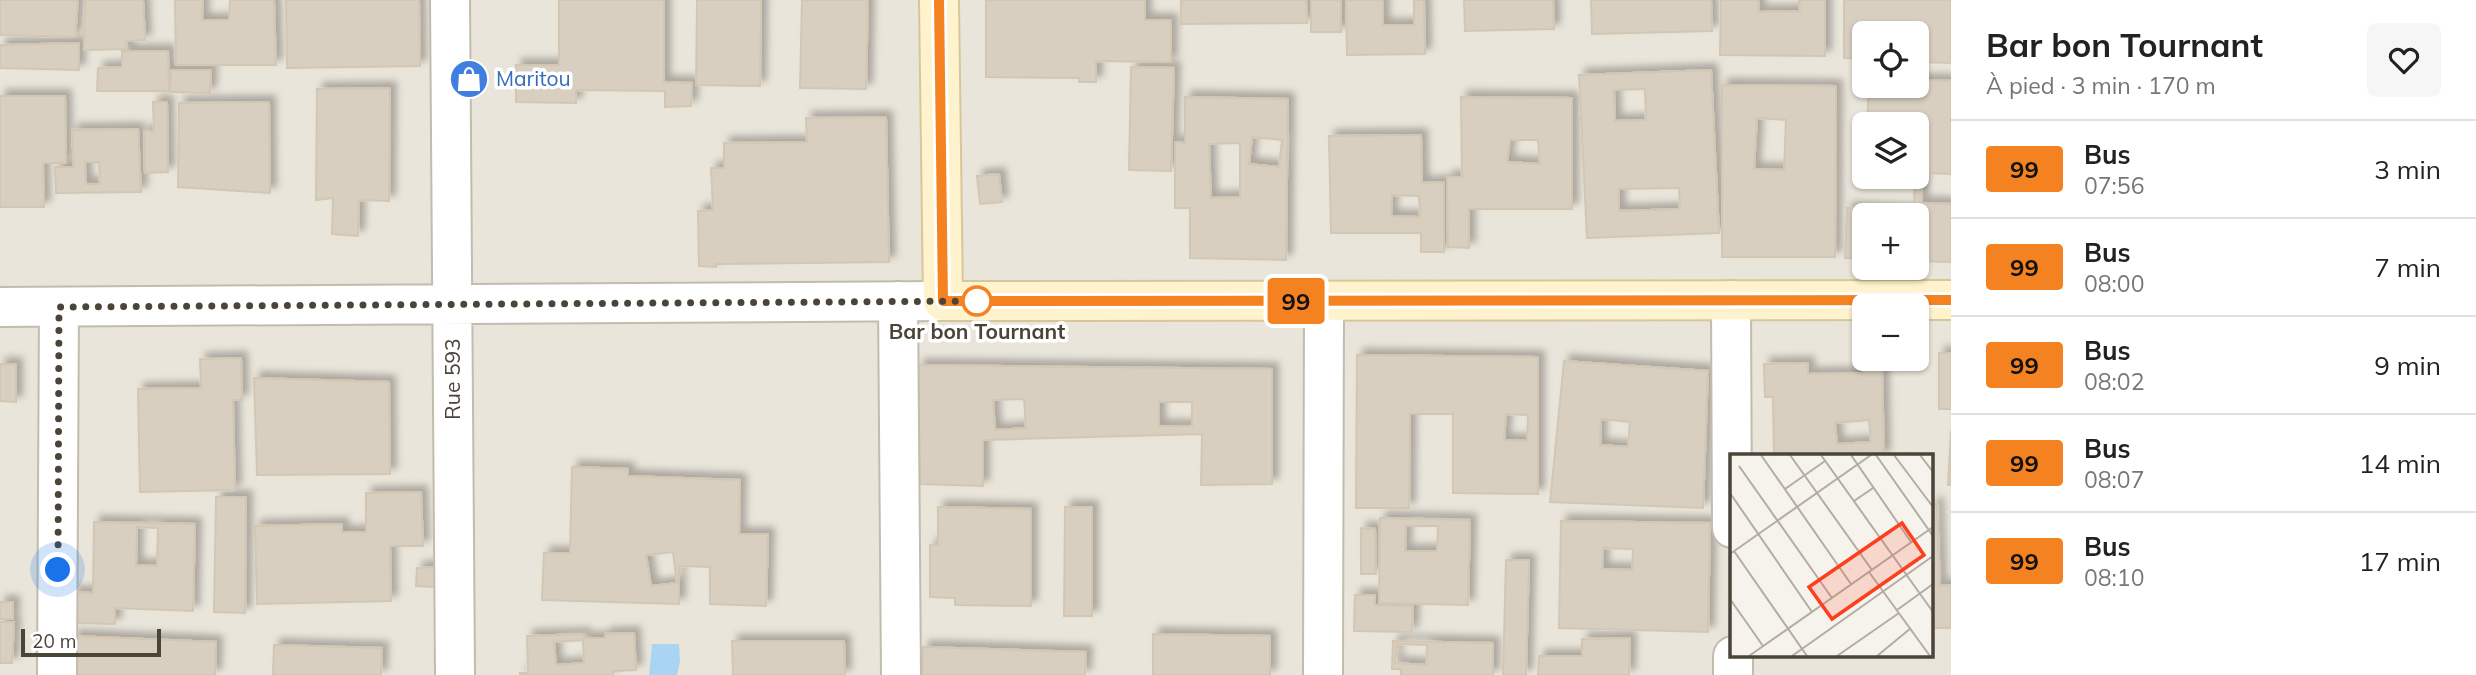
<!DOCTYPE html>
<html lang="fr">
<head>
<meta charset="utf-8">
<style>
  body { margin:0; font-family:Mulish,sans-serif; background:#f6f6f6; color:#222; height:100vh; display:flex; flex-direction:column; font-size:26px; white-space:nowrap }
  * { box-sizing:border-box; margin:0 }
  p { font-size:23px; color:#767676 }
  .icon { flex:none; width:38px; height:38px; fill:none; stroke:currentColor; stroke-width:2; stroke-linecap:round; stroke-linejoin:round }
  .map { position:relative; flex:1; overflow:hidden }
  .details { display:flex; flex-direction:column; background:#fff; width:525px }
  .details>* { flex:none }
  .badge { padding:0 14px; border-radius:5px; font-size:24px; line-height:46px }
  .fabs { position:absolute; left:1852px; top:21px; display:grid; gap:14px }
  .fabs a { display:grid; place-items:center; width:77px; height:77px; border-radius:10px; background:#fff; box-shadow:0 2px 5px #0004; font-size:35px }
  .scale { position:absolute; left:21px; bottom:18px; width:140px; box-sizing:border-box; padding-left:7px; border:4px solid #4b4439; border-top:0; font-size:19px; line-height:24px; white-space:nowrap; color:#4b4439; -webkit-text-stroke:5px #fff; paint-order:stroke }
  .you { position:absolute; width:35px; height:35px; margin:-18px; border:5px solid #fff; border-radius:50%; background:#1a73e8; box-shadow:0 0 0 10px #1a73e833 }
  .map>.badge { position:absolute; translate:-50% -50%; box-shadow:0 0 0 4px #fff }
  .round { display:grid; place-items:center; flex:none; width:74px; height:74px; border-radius:10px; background:#f6f6f6 }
  .overview { display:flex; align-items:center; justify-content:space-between; height:119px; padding:0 35px }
  h1 { font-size:33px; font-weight:700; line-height:52px }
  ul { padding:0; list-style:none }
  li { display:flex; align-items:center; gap:21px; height:98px; padding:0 35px; border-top:2px solid #e0e0e0 }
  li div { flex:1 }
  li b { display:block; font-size:26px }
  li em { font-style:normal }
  li .badge { min-width:77px; font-weight:700; text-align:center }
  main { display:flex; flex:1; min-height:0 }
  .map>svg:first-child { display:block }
  .residential { fill:#eae5da; fill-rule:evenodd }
  .water { fill:#a9d4f2 }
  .building { fill:#d8cfc1; stroke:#d3c7b4; stroke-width:2; fill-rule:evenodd; filter:url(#shadow) }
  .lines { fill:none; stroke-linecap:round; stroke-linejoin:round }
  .street-casing { stroke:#c2bbae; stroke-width:42 }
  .secondary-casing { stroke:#d6c79b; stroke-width:42 }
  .street { stroke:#fff; stroke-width:38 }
  .secondary { stroke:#fff3cd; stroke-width:38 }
  .line-casing { stroke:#fff; stroke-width:16 }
  .line { stroke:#f58220; stroke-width:10 }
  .walk { stroke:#4b4439; stroke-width:7; stroke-dasharray:0 12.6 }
  .stop-dot { fill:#fff; stroke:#f58220; stroke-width:3.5 }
  .labels { text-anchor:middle; stroke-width:7; stroke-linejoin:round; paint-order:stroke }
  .shop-label { font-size:21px; fill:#366cbe; stroke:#fff; text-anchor:start }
  .stop-label { font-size:21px; font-weight:bold; fill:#4b4439; stroke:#fff }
  .street-label { font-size:21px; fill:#4b4439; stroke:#fff }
  .inset-road { fill:none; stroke:#b2ada4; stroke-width:2 }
  .view { fill:#fc3f1d; fill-opacity:0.15; stroke:#fc3f1d; stroke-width:3.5 }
  .inset-edge { fill:none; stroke:#4b4439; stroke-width:3.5 }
</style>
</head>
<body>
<main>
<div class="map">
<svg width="1951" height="675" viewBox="0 0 1951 675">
  <defs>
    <filter id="shadow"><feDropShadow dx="6" dy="-6" stdDeviation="3.5" flood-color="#0004"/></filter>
  </defs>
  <rect width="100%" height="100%" fill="#f6f3ec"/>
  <!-- residential -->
  <path class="residential" d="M0 0H1951V675H0ZM1864 33H1916V86H1864ZM1864 124H1916V177H1864ZM1864 215H1916V268H1864ZM1864 306H1916V359H1864ZM1732 456H1932V656H1732Z"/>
  <!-- water -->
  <path class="water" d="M652 644H679L680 661 677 675H649Z"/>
  <!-- building -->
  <path class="building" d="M0 0H78L75 37 0 35Z
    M85 0H143L145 40 126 41 127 49 84 50Z
    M175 0H203L202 20H229L230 0H274L276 65H176Z
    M286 0H419L420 66 287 68Z
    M559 0H664V82L692 83 691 106 665 107V91L576 90V103L516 102V65H559Z
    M697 0H761L760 86 696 85Z
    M802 0H868L866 89 800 88Z
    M986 0H1145V20H1171V62L1096 61V82H1079V78L986 77Z
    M1181 0H1306L1307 23 1181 24Z
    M1311 0H1341V32H1311Z
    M1346 0H1383V25H1414V0H1424L1425 54 1347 55Z
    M1464 0H1553L1554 29 1465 31Z
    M1591 0H1711L1712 31 1592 34Z
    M1721 0H1758L1759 12 1800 11 1799 0H1825V56L1720 55Z
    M1844 0H1951V63L1916 62V33H1864V59L1844 58Z
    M79 43V70L0 68V45Z
    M122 51H168L169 91H97L98 68 122 67Z
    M1131 67 1174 68 1171 171 1129 170Z
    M171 70H211L210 93 170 92Z
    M1711 70 1719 233 1587 238 1579 75ZM1645 89 1646 120 1615 121 1614 90ZM1679 188 1680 209 1619 211V189Z
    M1916 80 1951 81V174L1922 173V203L1951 204V262L1916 261V215H1864V259L1845 258 1847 208 1914 211 1916 124H1867L1869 86H1916Z
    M1722 85 1836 86 1835 257H1722ZM1757 118 1786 120 1784 170 1754 169Z
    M390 88 389 201 359 200 358 236 332 234 333 198 316 200 317 89Z
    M0 96H65L66 163H43L44 207H0Z
    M1185 97 1288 99 1286 260 1190 258V208H1175V142L1185 143ZM1252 137 1282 140 1279 167 1249 164ZM1240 143V197L1211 198 1209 144Z
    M1461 97 1572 98V209H1469V248L1448 247 1447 177H1462ZM1510 140H1538L1540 164 1507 162Z
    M153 102H167L168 172 145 173 144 131H154Z
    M269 102 270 193 178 187 179 103Z
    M886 117 889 262 716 264V267L699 266 698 211 713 210 711 168H724V143L807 142 806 118Z
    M138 129 141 192 56 193 55 167H74L72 130ZM85 162H99L100 184H86Z
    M1421 135 1422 183 1444 182V252H1421V233H1331L1329 136ZM1392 195 1419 196 1420 217 1391 216Z
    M999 174 1002 202 980 204 977 176Z
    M1939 353H1951V409H1939Z
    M1357 355 1538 357V494L1453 493V414H1410L1409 508H1356ZM1506 414 1528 415 1527 441 1504 440Z
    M241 358 242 400H233L235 490 140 492 138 389 201 388 200 359Z
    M1564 361 1708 371 1703 508 1550 502ZM1601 419 1630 422 1628 447 1600 445Z
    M1882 362 1884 456H1774L1773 397H1765L1764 364 1808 363V374L1864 373 1863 363ZM1869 420 1871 442 1837 444 1835 423Z
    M0 364H16V402L0 401Z
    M918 365 1272 369V484L1201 485 1202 434 983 440V486L920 484ZM1024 399 1026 428 995 430 993 400ZM1159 402H1192V426H1159Z
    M254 378 389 382 390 474 257 475Z
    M1951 431V485H1948Z
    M572 467 628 469V476L740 480 739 534H768L766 606 710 604V567L679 566V604L542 600 544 553H570ZM673 552 677 583 651 586 646 555Z
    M421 492 423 546H390L391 601 257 604 255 526 342 524V532H366V493Z
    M216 497H246L245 613 214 612Z
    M1932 504H1937L1940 586 1951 585V628H1932Z
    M938 507 1031 509V606L955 605V598L930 597V545H938Z
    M1065 507H1092V616H1064Z
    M1380 518 1470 520 1468 605 1379 603ZM1406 526H1438L1437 551H1405Z
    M1561 521 1710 523 1708 632 1559 628ZM1603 548 1633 549 1632 570 1602 569Z
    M94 522 195 524 193 611 115 608V624L71 623 72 592 93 593ZM137 527 158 528 157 566 136 565Z
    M1361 528 1375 529 1376 574H1361Z
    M1506 560H1529L1526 675H1503Z
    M435 567V587L416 586 417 568Z
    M1355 595H1375V605L1413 606 1412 632 1354 631Z
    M0 602H13V619H0Z
    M0 622H14L12 663H0Z
    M634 633 636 670 614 671 613 675H520V673H528L527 636 584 634V638H605V634ZM583 640 584 663 556 665 554 642Z
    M1153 634 1270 636V675H1153Z
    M73 636 216 642 215 675H71Z
    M1630 638 1629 675H1538L1539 656H1582V639Z
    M732 641H844L845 675H733Z
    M1393 641 1493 643V675H1401V669H1392ZM1397 644 1427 645 1426 665 1395 663Z
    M274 645 382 648 381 675H273Z
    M923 647 1086 652 1085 675H922Z"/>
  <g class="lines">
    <!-- street casing -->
    <g class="street-casing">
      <path id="street" d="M450 0 455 675
        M1731 300 1732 528
        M898 301 901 675
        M0 307 943 301
        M1733 656V675
        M57 675 59 307
        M1323 675 1324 301"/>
    </g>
    <!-- secondary casing -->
    <g class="secondary-casing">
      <path id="secondary" d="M939 0 943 301 1951 300"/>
    </g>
    <!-- street -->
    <use href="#street" class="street"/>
    <!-- secondary -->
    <use href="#secondary" class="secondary"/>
  </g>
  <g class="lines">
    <!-- line casing -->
    <g class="line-casing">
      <path id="line" d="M939 0 943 301 1951 300"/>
    </g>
    <!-- line -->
    <use href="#line" class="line"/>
    <!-- walk -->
    <path class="walk" d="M58 570 59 307 977 301"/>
  </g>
  <!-- icons -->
  <defs>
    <g id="shop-disc" transform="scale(2.0125)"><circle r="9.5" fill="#3f7fe0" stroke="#fff"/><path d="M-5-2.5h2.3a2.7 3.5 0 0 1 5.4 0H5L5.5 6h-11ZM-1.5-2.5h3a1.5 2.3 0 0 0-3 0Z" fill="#fff"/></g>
  </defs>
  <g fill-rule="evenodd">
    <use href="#shop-disc" x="469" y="79"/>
  </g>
  <!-- markers -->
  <circle class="stop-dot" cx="977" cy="301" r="14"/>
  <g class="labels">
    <!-- shop labels -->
    <g class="shop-label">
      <text x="496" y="86">Maritou</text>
    </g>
    <!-- stop labels -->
    <g class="stop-label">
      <text x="977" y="339">Bar bon Tournant</text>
    </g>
    <!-- street labels -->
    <g class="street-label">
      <text transform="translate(453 379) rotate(-90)" y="7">Rue 593</text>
    </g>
  </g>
  <!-- overview -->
  <g transform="translate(1730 454)">
    <rect width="203" height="203" fill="#f6f3ec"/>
    <path class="inset-road" d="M31 1 121 130M60 1 142 116M91 1 203 158M121 1 181 88M146 1 203 82M164 1 203 53M190 1 203 18M9 12 102 144M55 35 95 7M0 39 82 158M124 47 143 34M4 97 77 202M0 100 141 1M139 118 200 202M0 145 33 192M167 156 203 130M19 202 203 73M62 202 203 102M107 202 169 159M147 202 181 174"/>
    <path class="view" d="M172 69 194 101 102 165 79 133Z"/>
    <rect width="203" height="203" class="inset-edge"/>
  </g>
</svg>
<div class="fabs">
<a><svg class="icon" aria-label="locate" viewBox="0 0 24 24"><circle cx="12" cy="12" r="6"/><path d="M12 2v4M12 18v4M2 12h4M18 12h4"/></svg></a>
<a><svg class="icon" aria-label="layers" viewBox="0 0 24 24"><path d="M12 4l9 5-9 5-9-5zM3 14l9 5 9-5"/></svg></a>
<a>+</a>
<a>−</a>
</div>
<div class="scale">20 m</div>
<div class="you" style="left:58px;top:570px"></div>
<b class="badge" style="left:1296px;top:301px;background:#f58220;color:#111">99</b>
</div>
<section class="details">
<div class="overview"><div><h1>Bar bon Tournant</h1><p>À pied · 3 min · 170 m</p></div><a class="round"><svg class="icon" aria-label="heart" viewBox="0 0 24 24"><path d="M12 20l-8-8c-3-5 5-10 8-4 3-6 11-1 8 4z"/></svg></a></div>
<ul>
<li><span class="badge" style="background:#f58220;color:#111">99</span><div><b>Bus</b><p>07:56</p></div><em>3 min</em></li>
<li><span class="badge" style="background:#f58220;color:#111">99</span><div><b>Bus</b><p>08:00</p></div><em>7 min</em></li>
<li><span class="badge" style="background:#f58220;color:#111">99</span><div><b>Bus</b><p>08:02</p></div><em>9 min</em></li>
<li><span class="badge" style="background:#f58220;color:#111">99</span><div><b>Bus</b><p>08:07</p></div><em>14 min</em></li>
<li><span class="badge" style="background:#f58220;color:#111">99</span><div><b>Bus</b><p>08:10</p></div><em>17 min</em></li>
</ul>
</section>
</main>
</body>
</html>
